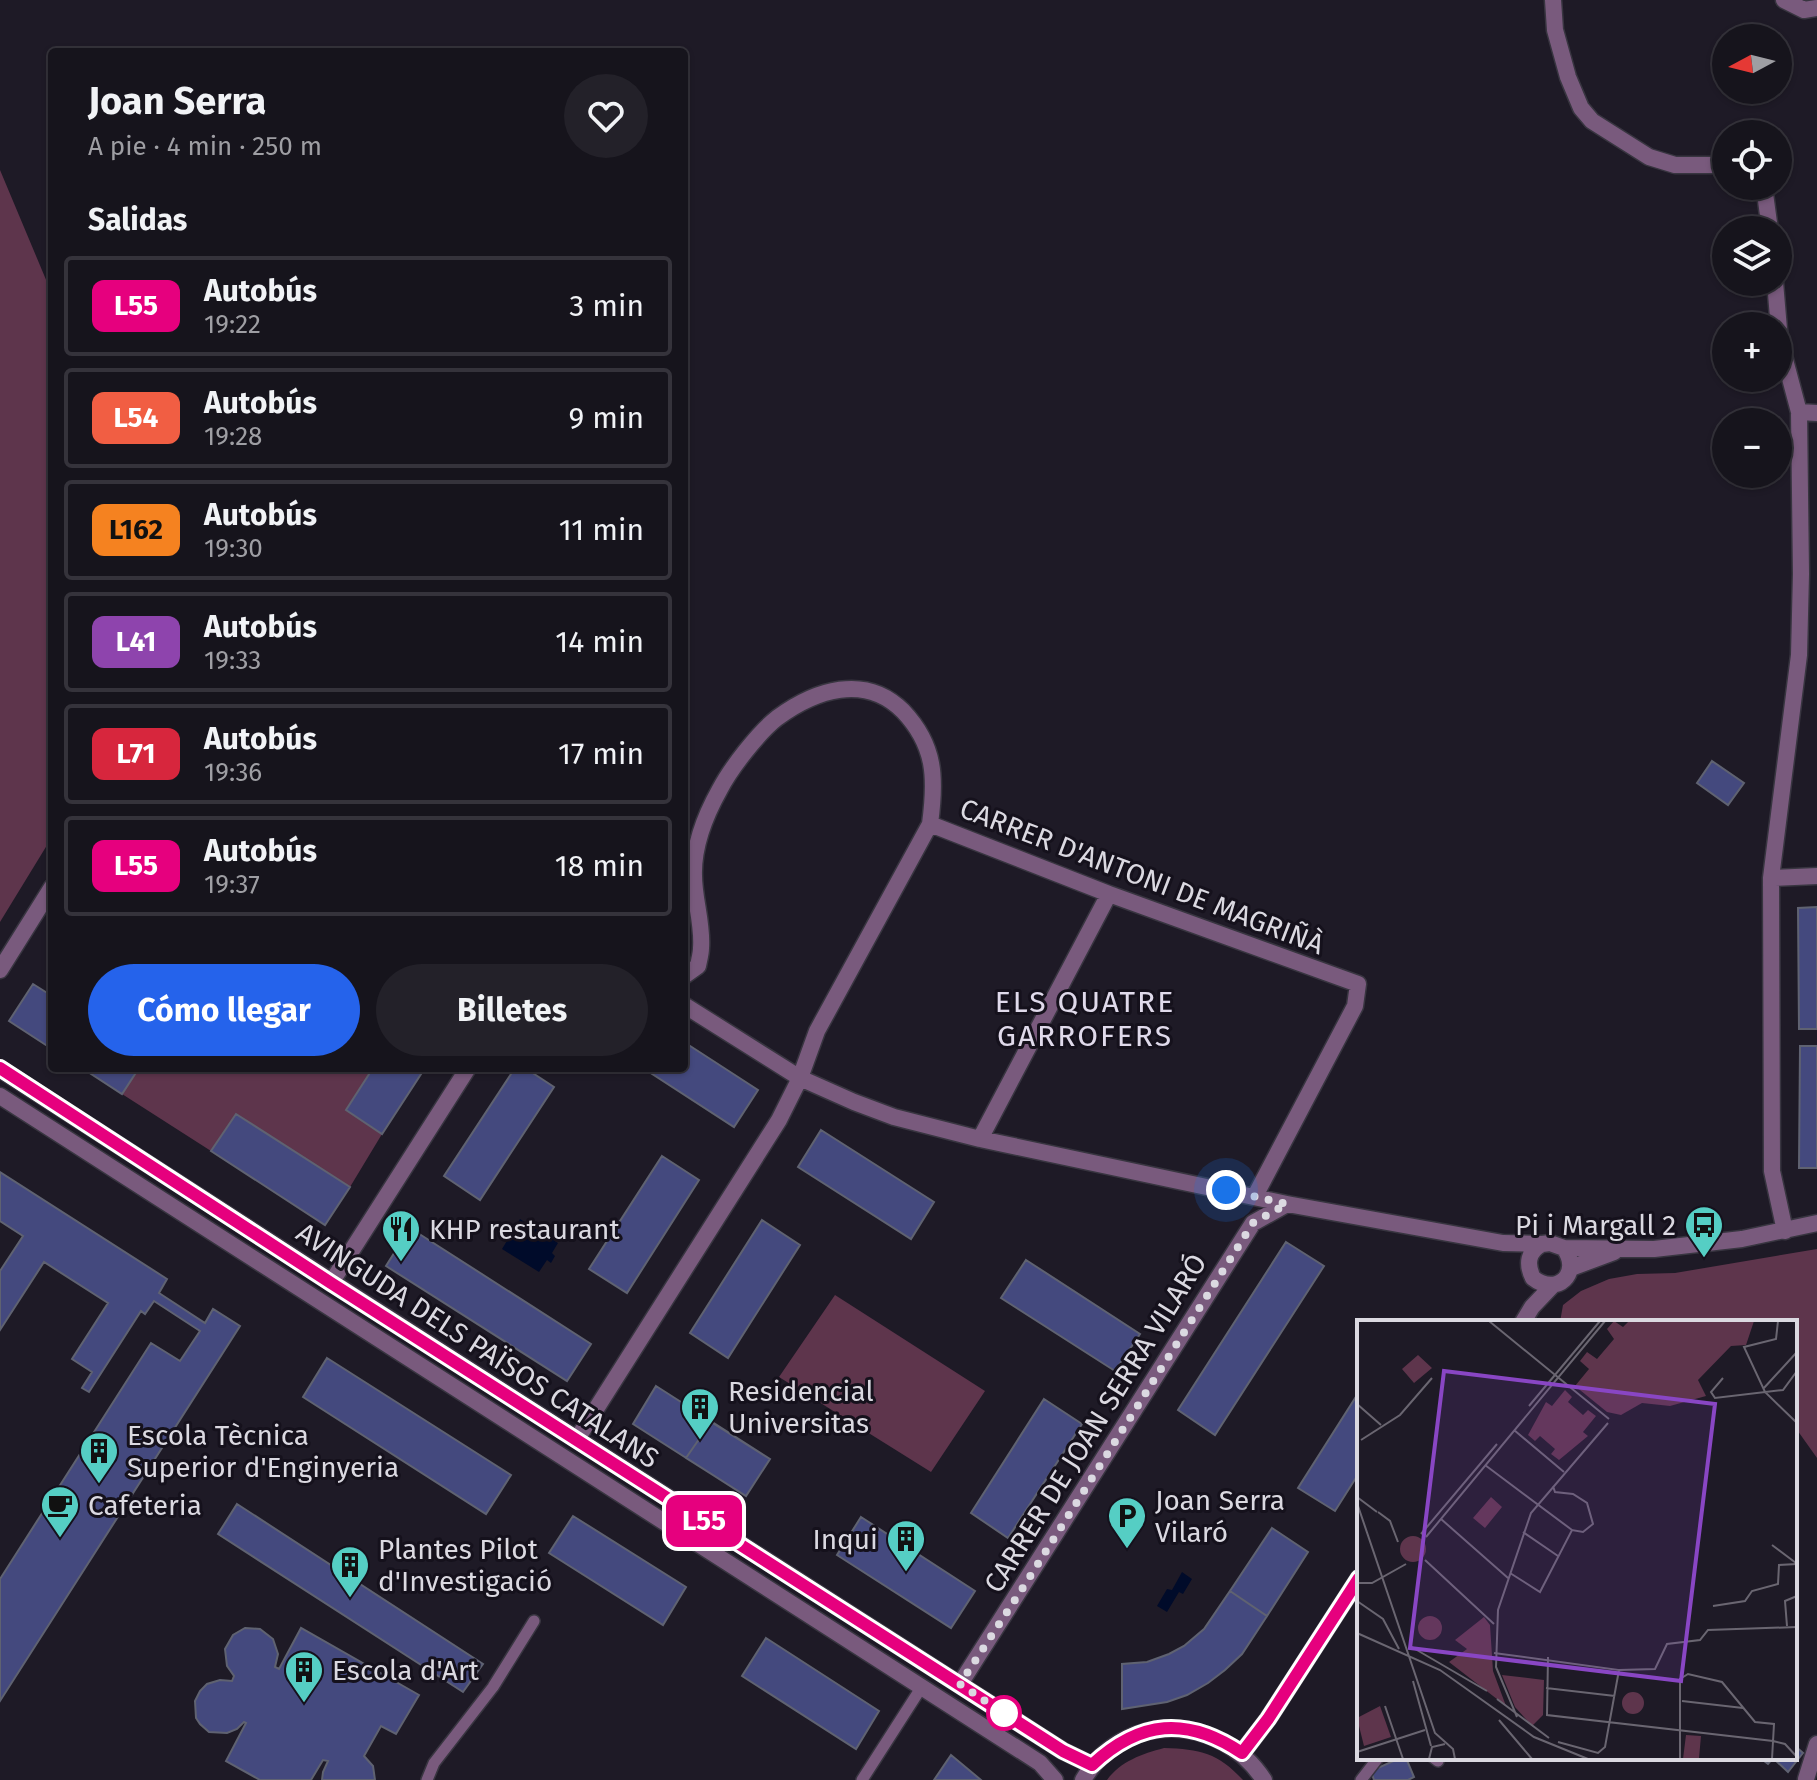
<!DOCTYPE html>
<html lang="es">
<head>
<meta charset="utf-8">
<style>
  body { margin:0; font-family:"Fira Sans",sans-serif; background:#232129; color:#f1f3f6; height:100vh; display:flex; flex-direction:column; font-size:30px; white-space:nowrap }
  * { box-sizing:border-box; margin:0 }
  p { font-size:26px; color:#9e9ea3 }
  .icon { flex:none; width:44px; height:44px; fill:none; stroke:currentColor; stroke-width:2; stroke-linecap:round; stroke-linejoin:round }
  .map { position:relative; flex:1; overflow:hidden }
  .drawer { position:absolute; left:48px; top:48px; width:640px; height:1024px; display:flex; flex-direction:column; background:#16141c; border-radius:8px; box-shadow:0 2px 6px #0004,0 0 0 2px #35333b }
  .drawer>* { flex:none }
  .badge { padding:0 16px; border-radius:12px; font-size:28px; line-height:52px }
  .needle { width:52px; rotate:263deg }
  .controls { position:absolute; left:1712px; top:24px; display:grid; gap:16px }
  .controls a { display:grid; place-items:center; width:80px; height:80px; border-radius:50%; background:#16141c; box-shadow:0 2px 6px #0004,0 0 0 2px #35333b; font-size:40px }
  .you { position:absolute; width:40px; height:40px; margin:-20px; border:6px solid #fff; border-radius:50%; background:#1a73e8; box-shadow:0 0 0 12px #1a73e833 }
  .map>.badge { position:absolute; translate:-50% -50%; box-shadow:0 0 0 4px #fff }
  h2 { padding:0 40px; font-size:30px; line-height:72px }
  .round { display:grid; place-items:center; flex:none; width:84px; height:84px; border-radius:42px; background:#232129 }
  .summary { display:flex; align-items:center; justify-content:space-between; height:136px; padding:0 40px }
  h1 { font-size:38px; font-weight:700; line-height:60px }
  .primary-button { display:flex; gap:16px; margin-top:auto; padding:16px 40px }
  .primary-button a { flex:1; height:92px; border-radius:48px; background:#2563eb; color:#fff; font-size:32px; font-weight:700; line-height:92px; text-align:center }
  .primary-button a+a { background:#232129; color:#f1f3f6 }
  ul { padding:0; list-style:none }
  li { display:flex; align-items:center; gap:24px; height:100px; margin:0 16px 12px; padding:0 24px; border:4px solid #35333b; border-radius:8px }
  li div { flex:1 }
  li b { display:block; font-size:30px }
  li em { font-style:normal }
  li .badge { min-width:88px; font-weight:700; text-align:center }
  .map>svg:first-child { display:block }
  .green { fill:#5e354c }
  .water { fill:#000b2a }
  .building { fill:#44497e; stroke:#5f6271; stroke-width:2 }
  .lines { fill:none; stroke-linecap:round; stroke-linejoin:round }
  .lane-casing { stroke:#383540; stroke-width:14 }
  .street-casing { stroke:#383540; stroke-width:19 }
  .lane { stroke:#795a7d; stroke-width:11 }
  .street { stroke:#795a7d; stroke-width:16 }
  .line-casing { stroke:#fff; stroke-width:18 }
  .line { stroke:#e6007e; stroke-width:12 }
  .walk { stroke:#dbd9e1; stroke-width:8; stroke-dasharray:0 14.4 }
  .stop-dot { fill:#fff; stroke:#e6007e; stroke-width:4 }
  .labels { text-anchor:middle; stroke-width:6; stroke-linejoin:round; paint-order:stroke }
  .street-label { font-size:28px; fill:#dbd9e1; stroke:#15111c }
  .poi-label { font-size:28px; fill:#dbd9e1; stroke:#15111c; text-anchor:start }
  .neighbourhood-label { font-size:30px; letter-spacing:2px; fill:#e0daeb; stroke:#15111c }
  .inset-road { fill:none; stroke:#6a6671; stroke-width:2 }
  .view { fill:#8946c4; fill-opacity:0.15; stroke:#8946c4; stroke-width:4 }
  .inset-edge { fill:none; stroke:#dbd9e1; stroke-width:4 }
</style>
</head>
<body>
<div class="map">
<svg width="1817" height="1780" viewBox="0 0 1817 1780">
  <rect width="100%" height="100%" fill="#1e1a26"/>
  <!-- green -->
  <path class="green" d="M0 170 52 294V837L0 922Z
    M139 1068H373L346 1110 382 1134 350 1187 236 1114 211 1151 122 1094Z
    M1817 1249V1458L1795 1427V1322H1560L1563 1305 1581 1291 1609 1279 1637 1274 1675 1273Z
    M835 1295 985 1391 931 1472 779 1377Z
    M1164 1748C1200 1749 1218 1753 1243 1780H1107C1121 1761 1142 1754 1164 1748Z"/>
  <!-- water -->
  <path class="water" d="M520 1219 558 1243 552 1253 555 1256 551 1263 547 1260 539 1272 502 1249Z
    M1182 1572 1192 1579 1183 1594 1179 1592 1167 1612 1157 1606 1167 1589 1172 1590Z"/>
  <!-- building -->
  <path class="building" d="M1712 761 1744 783 1728 805 1697 783Z
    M1817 907V1029H1799L1798 908Z
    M33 984 52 996V1049L9 1021Z
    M684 1042 758 1090 734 1127 643 1068H684Z
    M1800 1046H1817V1168H1799Z
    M82 1068H139L122 1094Z
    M373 1068H425L382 1134 346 1110Z
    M515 1068H525L554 1087 480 1200 444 1176Z
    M236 1114 350 1187 325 1225 211 1151Z
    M821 1130 934 1202 911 1239 798 1167Z
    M662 1156 699 1180 627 1293 589 1269Z
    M0 1172 167 1279 159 1293 205 1323 213 1309 240 1326 0 1701V1579L151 1343 180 1361 200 1331 154 1301 145 1314 141 1311 89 1392 82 1388 92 1372 72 1359 108 1303 44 1262 0 1330V1271L23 1236 0 1221Z
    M762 1220 800 1245 728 1358 690 1333Z
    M410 1228 591 1344 567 1381 386 1266Z
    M1286 1242 1324 1266 1215 1435 1178 1410Z
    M1026 1260 1140 1334 1115 1371 1001 1298Z
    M327 1358 511 1475 486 1514 303 1397Z
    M656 1386 770 1459 746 1496 633 1424Z
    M1359 1392V1473L1335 1511 1298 1488Z
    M1044 1399 1082 1424 1008 1538 971 1513Z
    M711 1422 770 1459 746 1496 686 1458Z
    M237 1504 483 1664 463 1692 218 1534Z
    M573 1516 686 1587 663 1625 549 1553Z
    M861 1517 975 1591 951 1628 837 1555Z
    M1272 1528 1308 1552 1267 1616 1230 1591Z
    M1230 1591 1267 1616 1242 1654 1225 1670 1208 1683 1187 1695 1167 1702 1122 1709V1664L1147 1662 1169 1654 1184 1646 1204 1629Z
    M245 1628 260 1629 273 1639 278 1654 275 1667 279 1669 301 1628 419 1695 396 1734 381 1726 364 1756 373 1766 375 1780H322L323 1772 328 1761 323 1760 311 1780H260L226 1761 246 1723 244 1722 237 1729 227 1733 209 1732 200 1724 196 1718 195 1701 200 1691 207 1684 220 1680 232 1681 234 1676 227 1666 225 1649 233 1635Z
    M766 1638 879 1711 856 1749 742 1676Z
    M1795 1746 1803 1753 1788 1772 1773 1758 1768 1764 1760 1758H1795Z
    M951 1755 981 1780H934Z
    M1400 1758H1406L1414 1777 1408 1780H1374L1371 1771Z"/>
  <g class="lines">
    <!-- lane casing -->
    <g class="lane-casing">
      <path id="lane" d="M1434 1758 1438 1761
        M427 1780 434 1763 493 1687 534 1621
        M862 1780 921 1688
        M1361 1780 1378 1758"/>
    </g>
    <!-- street casing -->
    <g class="street-casing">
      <path id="street" d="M1553 0 1555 30 1568 77 1581 108 1592 121 1649 157 1675 165H1726
        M1784 0 1804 10 1817 8
        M1764 186 1770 230
        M1775 282 1780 341 1799 412
        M1771 878 1817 876
        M0 970 52 887
        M684 976 698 966C699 960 701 954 701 948 703 924 694 899 694 876 693 846 706 814 720 789 731 768 758 733 777 718 815 690 865 673 903 711 936 746 936 779 930 824L1109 894 1358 984 1355 1006 1255 1196
        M684 1005 800 1078 854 1102 894 1117 980 1139 1287 1204 1503 1243 1542 1244 1550 1243 1564 1248 1654 1249 1742 1239 1817 1223
        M0 1069 1063 1751 1092 1765
        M0 1096 1040 1763 1055 1780
        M980 1139 1109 894
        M1785 1231 1772 1171 1771 878 1799 655 1801 574 1799 412 1817 413
        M1542 1244C1528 1251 1526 1264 1533 1278 1557 1297 1582 1273 1564 1248
        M1571 1268 1614 1252
        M331 1283 468 1068
        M1523 1322 1532 1307 1553 1285
        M577 1439 779 1120 800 1078 817 1031 930 824
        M960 1684 1253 1223 1287 1204
        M1242 1753 1268 1719 1359 1578
        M1806 1779 1817 1744
        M1083 1780C1124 1709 1221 1714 1264 1780"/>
    </g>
    <!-- lane -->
    <use href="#lane" class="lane"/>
    <!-- street -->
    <use href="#street" class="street"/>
  </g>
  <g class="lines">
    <!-- line casing -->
    <g class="line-casing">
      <path id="line" d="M0 1068 331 1283 1063 1751 1092 1765C1140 1720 1187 1716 1242 1753L1268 1719 1359 1578"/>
    </g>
    <!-- line -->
    <use href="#line" class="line"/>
    <!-- walk -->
    <path class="walk" d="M1004 1713 1006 1715 960 1684 1024 1586 1253 1223 1287 1204 1226 1190"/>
  </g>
  <!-- icons -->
  <defs>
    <g id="bus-pin" transform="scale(2)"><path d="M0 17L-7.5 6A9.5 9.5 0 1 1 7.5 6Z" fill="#55cec4" stroke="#15111c"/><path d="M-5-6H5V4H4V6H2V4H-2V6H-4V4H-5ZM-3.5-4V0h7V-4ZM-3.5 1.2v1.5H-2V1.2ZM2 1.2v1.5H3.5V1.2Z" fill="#111"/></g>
    <g id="restaurant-pin" transform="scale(2)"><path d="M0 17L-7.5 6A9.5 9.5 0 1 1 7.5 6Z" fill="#55cec4" stroke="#15111c"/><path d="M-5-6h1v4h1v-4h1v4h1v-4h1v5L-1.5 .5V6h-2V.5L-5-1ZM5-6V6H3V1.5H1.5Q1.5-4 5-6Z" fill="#111"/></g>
    <g id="building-pin" transform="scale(2)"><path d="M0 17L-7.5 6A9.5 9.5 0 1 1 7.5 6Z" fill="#55cec4" stroke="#15111c"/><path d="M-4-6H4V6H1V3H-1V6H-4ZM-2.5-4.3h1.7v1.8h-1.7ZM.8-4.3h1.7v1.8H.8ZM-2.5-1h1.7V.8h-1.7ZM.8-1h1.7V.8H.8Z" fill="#111"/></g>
    <g id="cafe-pin" transform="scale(2)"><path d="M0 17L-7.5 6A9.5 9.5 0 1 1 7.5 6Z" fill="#55cec4" stroke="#15111c"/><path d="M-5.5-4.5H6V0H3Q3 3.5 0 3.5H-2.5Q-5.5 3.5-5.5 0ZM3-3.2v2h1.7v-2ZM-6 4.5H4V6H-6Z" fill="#111"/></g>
    <g id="parking-pin" transform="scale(2)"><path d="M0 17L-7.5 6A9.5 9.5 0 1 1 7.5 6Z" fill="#55cec4" stroke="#15111c"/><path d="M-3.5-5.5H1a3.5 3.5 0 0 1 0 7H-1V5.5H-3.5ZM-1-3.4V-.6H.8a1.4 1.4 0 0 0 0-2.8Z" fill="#111"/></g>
  </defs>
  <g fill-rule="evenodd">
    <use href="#bus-pin" x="1704" y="1225"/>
    <use href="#restaurant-pin" x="401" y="1229"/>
    <use href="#building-pin" x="700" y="1407"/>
    <use href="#building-pin" x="99" y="1451"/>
    <use href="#cafe-pin" x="60" y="1505"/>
    <use href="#parking-pin" x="1127" y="1516"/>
    <use href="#building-pin" x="906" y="1539"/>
    <use href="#building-pin" x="350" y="1565"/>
    <use href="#building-pin" x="304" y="1670"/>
  </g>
  <!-- markers -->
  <circle class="stop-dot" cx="1004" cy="1713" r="16"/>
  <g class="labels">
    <!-- street labels -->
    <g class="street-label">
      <text transform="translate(1142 876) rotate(21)" y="10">CARRER D'ANTONI DE MAGRIÑÀ</text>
      <text transform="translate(478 1345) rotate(33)" y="10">AVINGUDA DELS PAÏSOS CATALANS</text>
      <text transform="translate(1095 1423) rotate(-58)" y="10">CARRER DE JOAN SERRA VILARÓ</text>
    </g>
    <!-- poi labels -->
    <g class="poi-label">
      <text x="1676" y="1235" text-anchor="end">Pi i Margall 2</text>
      <text x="429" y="1239">KHP restaurant</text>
      <text x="728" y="1401">Residencial<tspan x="728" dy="32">Universitas</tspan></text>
      <text x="127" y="1445">Escola Tècnica<tspan x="127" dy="32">Superior d'Enginyeria</tspan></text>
      <text x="1155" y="1510">Joan Serra<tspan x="1155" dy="32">Vilaró</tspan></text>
      <text x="88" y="1515">Cafeteria</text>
      <text x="878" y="1549" text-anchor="end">Inqui</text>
      <text x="378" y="1559">Plantes Pilot<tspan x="378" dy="32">d'Investigació</tspan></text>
      <text x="332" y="1680">Escola d'Art</text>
    </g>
    <!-- neighbourhood labels -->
    <g class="neighbourhood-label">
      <text x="1085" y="1012">ELS QUATRE<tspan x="1085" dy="34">GARROFERS</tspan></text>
    </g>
  </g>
  <!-- overview -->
  <g transform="translate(1357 1320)">
    <rect width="440" height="440" fill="#1e1a26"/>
    <path d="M257 1 266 7 272 1H397L389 25 374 26 341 60 349 76 313 86 285 83 264 95 250 92 218 66 232 49 223 41 230 32 240 39 257 19 250 9ZM61 35 75 48 57 63 45 49ZM208 70 215 77 211 82 226 95 231 90 239 96 226 112 231 116 202 140 194 134 198 129 183 116 178 121 171 115 189 82 195 86ZM134 177 145 187 128 208 116 198ZM43 229a13 13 0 1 1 26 0a13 13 0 1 1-26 0ZM61 308a12 12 0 1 1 24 0a12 12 0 1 1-24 0ZM127 297 133 305 136 351 149 386 92 342 110 329 98 320ZM145 355 187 360 186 395 175 406 158 387ZM265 383a11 11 0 1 1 22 0a11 11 0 1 1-22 0ZM23 386 34 417 7 426 0 398ZM329 415 344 416 342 438 354 439H326Z" fill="#5e354c"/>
    <path class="inset-road" d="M132 1 252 99M421 1 419 19 387 27 408 72 440 103M366 58 354 72 358 78 426 70 440 51M406 69 440 32M0 84 24 105M172 86 243 1M157 110 207 152M4 120 43 95 75 58M128 145 215 210M0 177 20 192M0 183 78 413 96 429 98 439M21 192 33 201 41 222M84 199 151 258M166 212 201 236M64 214 140 124M69 217 248 1M415 225 439 243M0 235V200M68 240 137 304M153 253 183 272 215 210 226 212 236 204 230 183 216 174 198 172 196 166M0 263H15L49 244M0 281 26 299 42 329M356 286 388 281 395 271 421 264 422 245 440 244M430 306 428 281 440 276M0 313 83 350 177 417 231 439M53 326 130 371M137 333 262 350 248 427 241 433 201 422M191 337 190 395 416 421 428 424 440 437M262 350 298 349 310 324 343 320 351 310 440 307M56 361 74 426M189 368 258 376M140 379 192 418M325 381 386 388M28 386 46 439M160 397 139 347 141 290 174 193 251 103M142 400 175 439M0 432 68 410M72 439 75 427 88 424M323 439V359L331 354 365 362 398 402 417 404 415 439"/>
    <path class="view" d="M87 51 358 84 324 361 53 328Z"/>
    <rect width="440" height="440" class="inset-edge"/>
  </g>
</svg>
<div class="controls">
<a><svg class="needle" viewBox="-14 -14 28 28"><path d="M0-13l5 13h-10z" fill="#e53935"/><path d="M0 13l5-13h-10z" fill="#9e9ea3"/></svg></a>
<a><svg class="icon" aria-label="locate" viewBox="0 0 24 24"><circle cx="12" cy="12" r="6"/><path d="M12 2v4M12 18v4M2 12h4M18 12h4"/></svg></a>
<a><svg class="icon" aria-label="layers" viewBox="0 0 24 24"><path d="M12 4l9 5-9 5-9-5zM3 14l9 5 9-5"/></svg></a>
<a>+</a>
<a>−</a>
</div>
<div class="you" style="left:1226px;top:1190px"></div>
<b class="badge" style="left:704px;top:1521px;background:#e6007e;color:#fff">L55</b>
<section class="drawer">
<div class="summary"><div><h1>Joan Serra</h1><p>A pie · 4 min · 250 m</p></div><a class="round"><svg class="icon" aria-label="heart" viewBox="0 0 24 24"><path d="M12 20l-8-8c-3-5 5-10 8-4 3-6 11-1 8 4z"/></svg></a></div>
<h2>Salidas</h2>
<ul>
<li><span class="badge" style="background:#e6007e;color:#fff">L55</span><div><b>Autobús</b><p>19:22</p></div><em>3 min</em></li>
<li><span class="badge" style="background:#f15e43;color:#fff">L54</span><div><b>Autobús</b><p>19:28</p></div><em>9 min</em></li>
<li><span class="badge" style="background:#f58220;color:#111">L162</span><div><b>Autobús</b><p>19:30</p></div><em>11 min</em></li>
<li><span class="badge" style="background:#8e44ad;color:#fff">L41</span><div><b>Autobús</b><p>19:33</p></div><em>14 min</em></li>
<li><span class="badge" style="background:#d7263d;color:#fff">L71</span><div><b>Autobús</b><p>19:36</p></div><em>17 min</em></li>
<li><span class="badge" style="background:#e6007e;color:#fff">L55</span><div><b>Autobús</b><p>19:37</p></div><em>18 min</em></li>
</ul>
<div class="primary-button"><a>Cómo llegar</a><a>Billetes</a></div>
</section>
</div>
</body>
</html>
